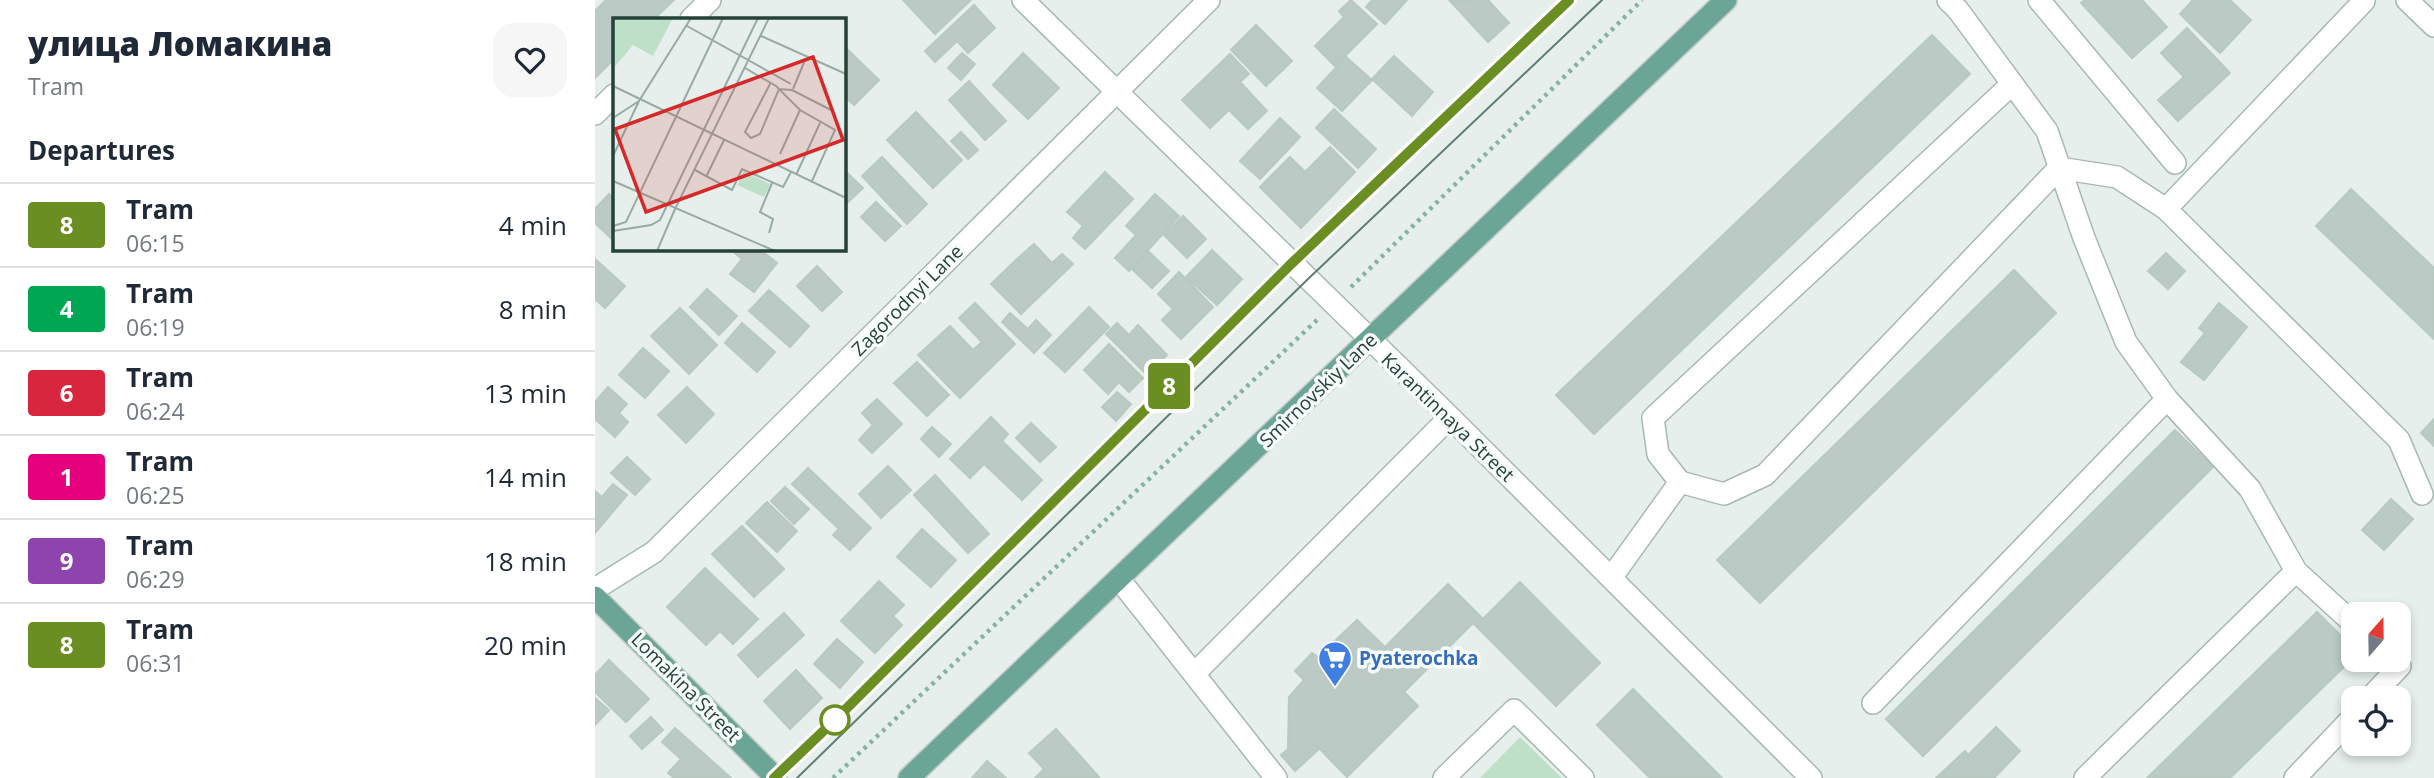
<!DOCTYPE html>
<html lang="en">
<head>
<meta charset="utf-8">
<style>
  body { margin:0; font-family:"Open Sans",sans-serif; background:#f6f6f7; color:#1f2937; height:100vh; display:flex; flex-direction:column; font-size:26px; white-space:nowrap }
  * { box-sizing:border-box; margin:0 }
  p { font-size:23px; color:#747a83 }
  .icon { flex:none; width:38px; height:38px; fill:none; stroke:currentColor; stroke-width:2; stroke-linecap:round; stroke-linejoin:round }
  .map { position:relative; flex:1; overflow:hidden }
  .panel { display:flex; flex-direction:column; background:#fff; width:595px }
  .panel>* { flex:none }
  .badge { padding:0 14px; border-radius:5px; font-size:24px; line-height:46px }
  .needle { width:46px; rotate:20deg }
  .buttons { position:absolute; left:1746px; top:602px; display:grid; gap:14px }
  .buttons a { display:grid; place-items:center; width:70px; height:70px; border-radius:14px; background:#fff; box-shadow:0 4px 10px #0003; font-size:35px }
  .map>.badge { position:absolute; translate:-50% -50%; box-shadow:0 0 0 4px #fff }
  h2 { padding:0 28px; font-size:26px; line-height:63px }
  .round { display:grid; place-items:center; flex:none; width:74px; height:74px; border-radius:21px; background:#f6f6f7 }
  .head { display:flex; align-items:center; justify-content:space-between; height:119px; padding:0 28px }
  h1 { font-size:33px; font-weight:800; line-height:52px }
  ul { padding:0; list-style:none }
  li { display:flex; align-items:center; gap:21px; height:84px; padding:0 28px; border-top:2px solid #e0e1e3 }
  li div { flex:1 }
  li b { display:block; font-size:26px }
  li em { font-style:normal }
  li .badge { min-width:77px; font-weight:700; text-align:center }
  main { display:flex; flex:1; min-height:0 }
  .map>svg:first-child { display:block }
  .green { fill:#bfe0c8 }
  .building { fill:#bbcac4; stroke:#b8c9c2; stroke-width:2 }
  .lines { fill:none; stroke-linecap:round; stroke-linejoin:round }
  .minor-casing { stroke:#a8b8b2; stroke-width:24 }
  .major-casing { stroke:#c2cac8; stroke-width:24 }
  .path { stroke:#86b3a5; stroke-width:4.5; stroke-dasharray:3.5 5; stroke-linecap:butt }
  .minor { stroke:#fff; stroke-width:21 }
  .major { stroke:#6aa596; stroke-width:21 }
  .tram { stroke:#5f7d75; stroke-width:2 }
  .line-casing { stroke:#fff; stroke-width:16 }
  .line { stroke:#6b8e23; stroke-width:10 }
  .stop-dot { fill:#fff; stroke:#6b8e23; stroke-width:3.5 }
  .labels { text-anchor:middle; stroke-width:7; stroke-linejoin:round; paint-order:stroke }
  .street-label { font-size:19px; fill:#24423a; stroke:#f7fbf9 }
  .shop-label { font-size:19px; font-weight:bold; fill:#366cbe; stroke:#f7fbf9; text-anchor:start }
  .inset-road { fill:none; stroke:#98aaa4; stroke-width:2 }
  .view { fill:#d62828; fill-opacity:0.15; stroke:#d62828; stroke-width:3.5 }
  .inset-edge { fill:none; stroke:#24423a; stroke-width:3.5 }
</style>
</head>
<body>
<main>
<section class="panel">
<div class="head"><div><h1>улица Ломакина</h1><p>Tram</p></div><a class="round"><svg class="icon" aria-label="heart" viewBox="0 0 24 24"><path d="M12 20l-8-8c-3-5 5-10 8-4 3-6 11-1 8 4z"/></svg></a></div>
<h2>Departures</h2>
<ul>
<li><span class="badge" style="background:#6b8e23;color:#fff">8</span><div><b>Tram</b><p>06:15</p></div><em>4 min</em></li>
<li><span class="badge" style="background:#00a651;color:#fff">4</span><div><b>Tram</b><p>06:19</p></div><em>8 min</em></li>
<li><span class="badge" style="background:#d7263d;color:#fff">6</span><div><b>Tram</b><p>06:24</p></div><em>13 min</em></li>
<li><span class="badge" style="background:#e6007e;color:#fff">1</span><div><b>Tram</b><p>06:25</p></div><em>14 min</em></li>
<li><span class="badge" style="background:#8e44ad;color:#fff">9</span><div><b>Tram</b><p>06:29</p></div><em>18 min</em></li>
<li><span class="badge" style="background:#6b8e23;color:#fff">8</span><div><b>Tram</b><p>06:31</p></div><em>20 min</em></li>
</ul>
</section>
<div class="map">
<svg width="1839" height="778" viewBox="0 0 1839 778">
  <rect width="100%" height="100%" fill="#e6efeb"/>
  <!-- green -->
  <path class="green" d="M925 737 967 778H885Z"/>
  <!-- building -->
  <path class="building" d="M11 0H79L59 19H19V59L0 78V11Z
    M308 0H376L340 34Z
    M756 0 782 24 740 66 720 46 749 17 744 11Z
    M777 0H812L790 24 771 7Z
    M893 0 914 23 893 42 855 1Z
    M1490 0H1547L1572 27 1537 58 1486 3Z
    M1598 0H1635L1656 20 1625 53 1585 14Z
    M379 5 400 28 373 53 362 41 340 62 330 51Z
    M661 25 697 61 671 86 636 50Z
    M1592 28 1635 73 1583 121 1563 100 1589 77 1566 53Z
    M1337 35 1375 74 999 434 961 395Z
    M252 49 284 80 259 105 248 95V53Z
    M367 53 380 64 366 80 353 68Z
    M428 53 464 88 433 119 398 85Z
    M635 54 654 74 645 82 672 111 653 129 634 110 615 128 587 100Z
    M799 56 838 92 817 116 777 79Z
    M751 57 777 80 747 111 722 88Z
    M374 81 411 121 390 140 354 100Z
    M739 109 781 149 763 168 721 128Z
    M321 112 367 160 338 188 292 140Z
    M685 118 705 137 665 179 645 161Z
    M366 132 383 150 373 159 356 141Z
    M735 147 760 172 736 197 710 172Z
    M287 157 332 204 312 224 267 176Z
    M695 157 736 197 706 228 665 187Z
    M248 169 268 188 248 207Z
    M510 172 538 199 490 249 478 238 488 226 472 212Z
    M1756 189 1839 268V339L1721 226Z
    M14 194 19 199V241L0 223V209Z
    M560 194 584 216 534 271 520 258 541 235 531 226Z
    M281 202 306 226 290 241 266 217Z
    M588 216 611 239 592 258 569 235Z
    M439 244 457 263 467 254 478 264 451 290 422 259Z
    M134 248H163L182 263 159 292 135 274 147 259Z
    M617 250 647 279 622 305 591 277Z
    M554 252 574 271 557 288 537 269Z
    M1571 253 1590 271 1573 289 1553 271Z
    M0 259 30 286 10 308 0 299Z
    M422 259 451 290 426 314 396 284Z
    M222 266 247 292 227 311 202 286Z
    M1419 270 1461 313 1165 603 1122 560Z
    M584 272 618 307 586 339 567 320 578 309 563 294Z
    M112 289 142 316 124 335 95 307Z
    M174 290 214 326 195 347 154 311Z
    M380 303 420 344 365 398 323 355 355 326 378 350 387 342 364 318Z
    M1624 303 1652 327 1609 380 1586 362 1610 333 1604 328Z
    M494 307 514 327 470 372 449 353Z
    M85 308 122 345 94 374 56 336Z
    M415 313 433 329 441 320 456 335 439 353 407 322Z
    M147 323 180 352 162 372 130 343Z
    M522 323 534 335 543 325 572 355 552 375 511 334Z
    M514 344 548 378 534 392 524 382 513 394 489 370Z
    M48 348 74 371 50 398 24 375Z
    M322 362 354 395 332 416 299 383Z
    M13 387 32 404 24 413 33 422 20 437 0 419V402Z
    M92 387 119 414 91 443 63 415Z
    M522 392 536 404 521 421 507 407Z
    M282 399 307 424 277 453 264 440 278 425 267 413Z
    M396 417 413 434 407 441 447 480 427 500 389 464 375 478 355 459Z
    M1839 419V446L1826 433Z
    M436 423 461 447 445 462 421 438Z
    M337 427 356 444 344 457 326 439Z
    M1580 430 1618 467 1328 756 1291 719Z
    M32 457 55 479 40 495 16 473Z
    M293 466 316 490 286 518 264 494Z
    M213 468 276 528 255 550 238 535 244 529 197 484Z
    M340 475 394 534 373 553 319 495Z
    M18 484 32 495 0 533V491L7 497Z
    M190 487 214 509 199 524 176 501Z
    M1796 499 1818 519 1789 550 1767 530Z
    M172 502 202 531 182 552 151 523Z
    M147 526 189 569 159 597 117 554Z
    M327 529 361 560 336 587 302 557Z
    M110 568 163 619 138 644 125 631 111 645 72 607Z
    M284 581 309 605 298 616 307 625 280 653 246 621Z
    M925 582 1005 663 961 706 878 623 809 692 823 706 752 777 721 745 795 671 781 656 853 584 888 619Z
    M1722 612 1759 649V657L1635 778H1552Z
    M189 613 209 635 163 677 143 655Z
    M762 620 790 647 781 656 795 671 721 745 724 749 700 771 686 755 693 749 694 697 709 680 700 671 717 653 723 657Z
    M242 639 268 662 245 688 219 664Z
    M14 660 54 699 31 722 0 692V675Z
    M201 670 227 698 195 729 169 701Z
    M1038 689 1127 778H1055L1002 725Z
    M0 698 14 710 0 725Z
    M56 717 68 730 47 749 35 736Z
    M1401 727 1425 751 1399 778H1341L1370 751 1373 755Z
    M80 728 136 778H79L73 773 86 759 67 742Z
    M461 729 504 777 502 778H440L449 769 434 753Z
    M392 761 411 778H377Z"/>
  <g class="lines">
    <!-- minor casing -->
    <g class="minor-casing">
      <path id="minor" d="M428 0 855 417 1216 778
        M1353 0 1363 10 1452 131 1489 238 1531 342 1572 399 1655 489 1701 571 1759 624
        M1444 0 1580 163
        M1812 0 1839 26
        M96 19 115 0
        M1417 84 1058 418 1063 454 1085 482 1129 494 1170 475 1464 168 1522 177 1571 209 1804 440 1827 494
        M0 114 19 95
        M1571 209 1769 1
        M1016 578 1085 482
        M524 579 681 778
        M0 589 59 552 614 0
        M599 674 855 417
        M1775 698 1805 666 1798 660
        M1278 703 1572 399
        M849 778 919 710 988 778
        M1490 778 1701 571
        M1700 778 1759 716"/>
    </g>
    <!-- major casing -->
    <g class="major-casing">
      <path id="major" d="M0 597 181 778
        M314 778 1131 0"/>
    </g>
    <!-- path -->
    <path class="path" d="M756 287 1047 0
      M238 778 722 320"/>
    <!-- minor -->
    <use href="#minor" class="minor"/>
    <!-- major -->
    <use href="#major" class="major"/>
    <!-- tram -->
    <path class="tram" d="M179 778 240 720 697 264 974 0
      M202 778 713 279 1007 0"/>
  </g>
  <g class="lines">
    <!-- line casing -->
    <g class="line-casing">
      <path id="line" d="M179 778 240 720 696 264 974 0"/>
    </g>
    <!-- line -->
    <use href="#line" class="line"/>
  </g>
  <!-- icons -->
  <defs>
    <g id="supermarket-pin" transform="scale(1.75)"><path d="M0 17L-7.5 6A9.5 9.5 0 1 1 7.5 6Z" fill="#3f7fe0" stroke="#f7fbf9"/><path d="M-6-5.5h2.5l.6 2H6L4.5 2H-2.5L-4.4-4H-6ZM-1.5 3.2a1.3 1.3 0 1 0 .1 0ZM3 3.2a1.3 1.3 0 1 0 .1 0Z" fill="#fff"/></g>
  </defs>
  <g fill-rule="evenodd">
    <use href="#supermarket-pin" x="740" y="658"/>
  </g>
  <!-- markers -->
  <circle class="stop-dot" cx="240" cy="720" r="14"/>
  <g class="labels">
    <!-- street labels -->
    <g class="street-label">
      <text transform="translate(312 300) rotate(-45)" y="7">Zagorodnyi Lane</text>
      <text transform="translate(723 390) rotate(-44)" y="7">Smirnovskiy Lane</text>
      <text transform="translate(853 417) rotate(44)" y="7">Karantinnaya Street</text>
      <text transform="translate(91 687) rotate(45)" y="7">Lomakina Street</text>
    </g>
    <!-- shop labels -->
    <g class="shop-label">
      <text x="764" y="665">Pyaterochka</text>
    </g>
  </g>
  <!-- overview -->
  <g transform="translate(18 18)">
    <rect width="233" height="233" fill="#e6efeb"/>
    <path d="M0 0H60L40 38 20 27 0 51ZM131 154 157 166 151 179 124 167Z" fill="#bfe0c8"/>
    <path class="inset-road" d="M74 8 178 66M148 18 233 56M132 50 163 68 187 92 222 112 199 163M158 64 132 114 138 120 147 116 166 71 179 72 218 92M0 68 233 180M180 71 192 42M0 100 26 83M167 136 187 92M0 138 26 83 78 0M82 152 119 172 129 151 170 169 178 154M183 157 207 105M93 159 111 122M0 163 162 233M62 191 156 0M0 208 13 204 110 0M0 213 38 207 47 202 145 0M156 215 160 201 147 194 159 165M44 233 62 191"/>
    <path class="view" d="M200 39 230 122 33 194 2 111Z"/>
    <rect width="233" height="233" class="inset-edge"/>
  </g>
</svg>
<div class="buttons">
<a><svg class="needle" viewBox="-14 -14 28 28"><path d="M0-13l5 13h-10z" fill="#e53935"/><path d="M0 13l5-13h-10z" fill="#747a83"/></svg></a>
<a><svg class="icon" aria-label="locate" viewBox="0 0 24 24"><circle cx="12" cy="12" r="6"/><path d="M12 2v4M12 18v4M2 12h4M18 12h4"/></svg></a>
</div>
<b class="badge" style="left:574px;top:386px;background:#6b8e23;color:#fff">8</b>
</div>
</main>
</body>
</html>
